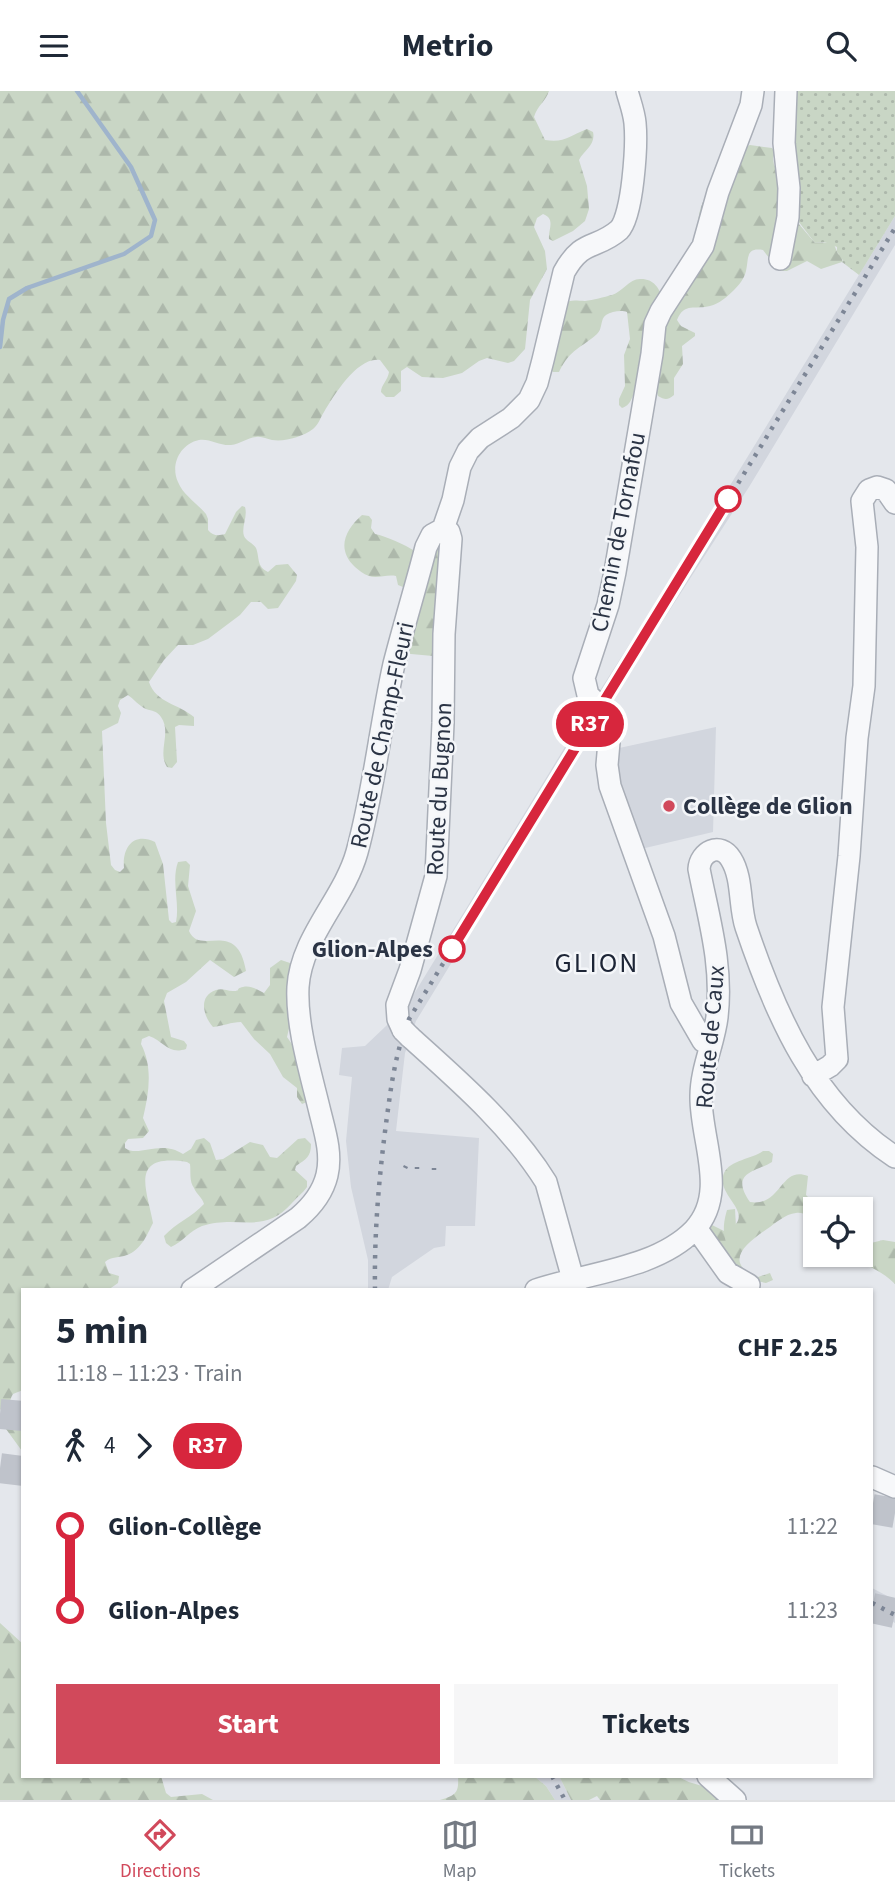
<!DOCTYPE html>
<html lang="en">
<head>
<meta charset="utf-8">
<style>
  body { margin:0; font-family:"Source Sans 3",sans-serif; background:#f6f6f7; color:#1f2937; height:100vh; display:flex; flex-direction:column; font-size:26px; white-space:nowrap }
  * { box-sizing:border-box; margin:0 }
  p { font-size:23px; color:#747a83 }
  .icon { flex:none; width:38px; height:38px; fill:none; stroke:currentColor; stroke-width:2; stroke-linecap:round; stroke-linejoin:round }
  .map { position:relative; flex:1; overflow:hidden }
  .drawer { position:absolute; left:21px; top:1197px; width:852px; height:490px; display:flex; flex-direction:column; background:#fff; border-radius:0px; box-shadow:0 2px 5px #0004 }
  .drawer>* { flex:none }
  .badge { padding:0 14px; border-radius:23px; font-size:24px; line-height:46px }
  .buttons { position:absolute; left:803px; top:1106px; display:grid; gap:14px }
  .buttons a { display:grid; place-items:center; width:70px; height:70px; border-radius:0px; background:#fff; box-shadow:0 2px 5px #0004; font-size:35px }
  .map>.badge { position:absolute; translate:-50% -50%; box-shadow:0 0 0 4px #fff }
  .legs { display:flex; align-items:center; gap:10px; height:77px; padding:0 35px; font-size:23px }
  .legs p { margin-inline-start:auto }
  .headline { display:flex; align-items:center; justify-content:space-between; height:119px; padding:0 35px }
  h1 { font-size:38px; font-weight:700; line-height:52px }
  .action { display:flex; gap:14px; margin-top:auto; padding:14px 35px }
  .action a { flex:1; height:80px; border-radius:0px; background:#d1495b; color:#fff; font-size:28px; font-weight:700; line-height:80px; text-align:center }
  .action a+a { background:#f6f6f7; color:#1f2937 }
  ul { padding:0 35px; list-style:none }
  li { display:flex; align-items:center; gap:24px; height:84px; font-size:26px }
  li i { display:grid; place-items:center; width:10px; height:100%; margin:0 9px; background:currentColor }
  li i::after { content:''; width:18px; height:18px; margin:-9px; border:5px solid; border-radius:50%; background:#fff }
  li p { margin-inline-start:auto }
  li:first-child i { background:linear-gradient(#0000 50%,currentColor 0) }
  li:last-child i { background:linear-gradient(currentColor 50%,#0000 0) }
  header { display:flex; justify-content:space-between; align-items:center; height:91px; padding:0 35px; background:#fff; font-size:32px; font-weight:700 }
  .menu { display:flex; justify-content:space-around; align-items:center; height:98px; border-top:2px solid #e0e1e3; background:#fff; font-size:19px; color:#747a83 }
  .menu a { display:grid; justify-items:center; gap:4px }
  .menu .active { color:#d1495b }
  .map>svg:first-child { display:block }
  .built { fill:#d2d6de }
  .grass { fill:url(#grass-dots) }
  .forest { fill:url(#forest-firs) }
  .park { fill:#c9d6c5 }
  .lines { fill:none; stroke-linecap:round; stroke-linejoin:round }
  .stream { stroke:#9fb4cc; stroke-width:4.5 }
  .highway-tunnel { stroke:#bfc3cb; stroke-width:30; stroke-dasharray:30 15; stroke-linecap:butt }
  .minor-casing { stroke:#a9aeb7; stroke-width:24 }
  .minor { stroke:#f7f8fa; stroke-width:21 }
  .rail { stroke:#7d8696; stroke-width:4.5; stroke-dasharray:3.5 7; stroke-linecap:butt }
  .minor-bridge-casing { stroke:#a9aeb7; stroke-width:24; stroke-linecap:butt }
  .minor-bridge { stroke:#f7f8fa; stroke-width:21 }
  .line-1-casing { stroke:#fff; stroke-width:16 }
  .line-1 { stroke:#d7263d; stroke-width:10 }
  .stop-1-dot { fill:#fff; stroke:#d7263d; stroke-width:3.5 }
  .poi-dot { fill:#d1495b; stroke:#f4f6f9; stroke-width:2.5 }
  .labels { text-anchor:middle; stroke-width:5; stroke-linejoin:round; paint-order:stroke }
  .street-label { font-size:24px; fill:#2b3445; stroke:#f4f6f9 }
  .poi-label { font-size:24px; font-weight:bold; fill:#2b3445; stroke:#f4f6f9; text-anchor:start }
  .stop-label { font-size:24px; font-weight:bold; fill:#2b3445; stroke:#f4f6f9; text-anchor:end }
  .quarter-label { font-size:28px; letter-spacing:2px; fill:#1d2536; stroke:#f4f6f9 }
</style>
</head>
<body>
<header><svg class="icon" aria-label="menu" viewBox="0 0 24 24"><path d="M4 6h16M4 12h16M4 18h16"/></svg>Metrio<svg class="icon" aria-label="search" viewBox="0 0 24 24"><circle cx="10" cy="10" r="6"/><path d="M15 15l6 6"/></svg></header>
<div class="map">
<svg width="895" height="1709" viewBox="0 0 895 1709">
  <defs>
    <pattern id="grass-dots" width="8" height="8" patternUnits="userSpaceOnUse" patternTransform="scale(1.75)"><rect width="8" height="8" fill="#c9d6c5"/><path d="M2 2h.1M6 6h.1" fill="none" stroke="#adb8ab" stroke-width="1.8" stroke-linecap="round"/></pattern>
    <pattern id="forest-firs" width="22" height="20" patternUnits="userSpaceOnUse" patternTransform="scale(1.75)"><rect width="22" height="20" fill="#c9d6c5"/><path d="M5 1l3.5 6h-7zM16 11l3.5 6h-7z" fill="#adb8ab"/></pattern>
  </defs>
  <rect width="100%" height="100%" fill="#e4e7ec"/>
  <!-- built -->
  <path class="built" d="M895 125V154L749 396 608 615 416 930 405 962 396 1040 479 1047 475 1135H446L445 1155 434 1157 392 1186 388 1199H368V1169L351 1096 346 1050 352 986 339 984 342 957 365 955 406 916 590 615 707 432Z
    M716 636 713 741 641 758 613 689 610 659Z
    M872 1497 895 1509V1532L872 1520Z
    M534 1685H559L571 1709H555L546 1695Z"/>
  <!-- grass -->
  <path class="grass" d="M788 0H895V125L859 184 842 171 843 169 837 161V156L825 151 815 152 795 126Z"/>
  <!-- forest -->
  <path class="forest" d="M0 0H549C546 10 537 15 534 26L545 49C565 52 569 45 587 38L593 41C596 54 584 59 579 69L587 95 589 118 585 130 573 140 553 150 549 148C548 138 556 128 543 123L537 127 534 136 545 160 547 178 530 209 525 258 514 270 508 272 487 267 479 270 462 282 443 287 422 286 407 276 401 280V300L394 306H386L381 301C381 294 388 289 389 281L380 269C358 265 334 304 324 321 320 327 319 333 313 338 302 346 285 351 272 349 266 348 262 345 256 346 247 347 240 353 231 354 220 355 209 347 199 349 180 353 170 374 178 391 183 404 197 412 206 423L208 428V439C213 445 218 445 225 443L236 421 242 415 245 416C248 426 241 436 244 445 246 450 253 452 256 457 260 467 256 475 268 481L276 474 288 473 297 484 296 490 278 517 268 518 261 511H251L240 524 208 548 193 554H178L164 569 149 591C156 612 179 613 194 626V635L179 634 175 636 177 671 172 677 167 676C157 660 172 642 161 626 157 620 152 620 146 618 139 615 134 608 128 604L120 609 118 615 121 622 118 632 102 640 106 732 111 774 115 779 120 781 124 777C122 756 134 741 155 751L163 773 169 829 172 832 176 831C180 812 171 790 178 771L186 770 190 774 188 795 196 820 189 840C200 866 237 826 246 880L234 886 210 869 186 891 167 902 164 910 171 946 184 950 187 954 186 958C168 964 164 950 149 945L142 948 141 953C153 976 149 1002 143 1027L149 1040 143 1047 128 1048 125 1052V1057C139 1067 160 1048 183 1063L191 1058 196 1049 204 1047 210 1052 216 1069 223 1068 250 1051 263 1054 270 1066 277 1067 298 1048 305 1047 311 1053C311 1066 306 1068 296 1075L295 1079 307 1090V1096C303 1102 297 1106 292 1112 263 1145 239 1123 202 1135 189 1140 183 1151 171 1156L166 1152 164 1145C176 1132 192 1126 204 1113 202 1106 197 1104 194 1097 189 1090 191 1081 190 1073L187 1071C128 1062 147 1098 153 1132 147 1144 141 1159 127 1164 119 1167 112 1165 105 1171L109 1182 119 1185 118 1192 108 1199H23V1299L13 1303C6 1314 10 1330 18 1339L23 1340 22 1360 6 1338 2 1320 0 1318Z
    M750 54 772 57 775 62 773 67 774 74 784 85 793 121 798 132 815 152 833 151 838 163 843 166 842 171 821 178 807 170 787 180H779L763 159C745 156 749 168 746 180 744 188 739 194 734 199 728 205 719 213 710 215 696 219 684 211 677 229L681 235 695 242V245L682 255 683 273 674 287V304C668 309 665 309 658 305L654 291 638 289C634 299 633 314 622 317L619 314V308L625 295 624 264 630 248 627 221C622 219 612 220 606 224 600 228 603 237 597 243 580 258 571 257 559 281H553L549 276 563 213C571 208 576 210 585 210 593 209 604 206 612 204 622 201 630 187 641 188 654 188 659 197 663 208L699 141C693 107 725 80 745 56Z
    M362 424 369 425 372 429 371 437 375 443C386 445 405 454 415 460L408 493 403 496 398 494 396 485C387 483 377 488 369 485 363 483 359 479 355 476 336 458 345 439 362 424Z
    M436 451H442L433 565 400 562Z
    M281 869 290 872 293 877 291 929 287 946 296 959 307 1011 302 1013 297 1006V997L283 986 270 963 254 948 241 931C231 931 223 935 213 936 203 925 198 905 216 899 223 897 226 900 233 900 242 900 234 898 243 896 251 894 258 899 264 902L270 894V877Z
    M763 1060H769L773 1063 772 1071C756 1081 729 1081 750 1111 782 1116 780 1074 808 1085L806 1104 811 1109C825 1110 832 1104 840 1118H816L815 1131C809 1126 805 1121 796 1122 785 1123 776 1132 767 1138 746 1152 722 1172 758 1186L770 1182 773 1189 766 1192 743 1187 706 1138 710 1133 726 1141C760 1122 714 1106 724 1082 730 1069 752 1068 763 1060Z
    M861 1147 871 1152 883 1149 895 1151V1193C879 1177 866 1176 850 1164H861Z
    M0 1532 23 1553V1605L21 1615 23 1618V1685H161L166 1702 171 1706 202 1703 213 1709H0Z
    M458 1685H534L546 1695 555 1709H440C456 1704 459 1702 458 1685Z
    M559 1685H678C694 1697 706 1690 722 1709H600L597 1705 589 1709H571Z"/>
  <!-- park -->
  <path class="park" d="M735 1118 737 1154 729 1160C723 1144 722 1136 727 1119Z"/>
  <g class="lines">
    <!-- stream -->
    <path class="stream" d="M0 256 3 229 9 208 27 197 124 163 151 145 155 129 131 76 77 0"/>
    <!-- highway-tunnel -->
    <path class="highway-tunnel" d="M0 1323 23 1325
      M0 1377 23 1380
      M872 1418 895 1422
      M872 1517 895 1522"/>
    <!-- minor casing -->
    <g class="minor-casing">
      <path id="minor" d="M780 168 788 126 789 97 784 52 786 0
        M443 438 453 409 460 376 468 360 480 347 511 327 529 309 537 292 543 269 564 181C583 147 596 159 619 139 633 125 637 53 635 32 634 21 630 11 627 0
        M403 939 398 928 397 914 410 879 436 785 443 632 444 543 451 448 449 441 443 438
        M410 946C459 990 511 1035 546 1091L576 1199
        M711 954 703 950 681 912 664 845 610 695 607 674 611 628 607 622 588 604 584 587 608 514 615 481 652 263 655 233 661 220 703 155 718 101 751 14 753 0
        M813 985 830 975 837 968 833 916 849 765 857 647 864 595 867 456 862 410 869 399 877 396 886 399 895 412
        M696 1137 728 1182 749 1194
        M192 1199 298 1127C311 1116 323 1101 327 1084 332 1063 325 1041 320 1021 311 983 296 935 298 896 301 846 344 808 357 761 374 699 380 636 394 573 404 534 416 495 426 456L432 444 443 438
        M536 1199C586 1182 656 1178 694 1139 729 1102 700 1048 701 1005 701 978 714 952 717 926 723 874 709 829 699 778 700 761 720 750 731 768 743 787 739 815 746 836 776 925 814 1013 895 1066
        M872 1386 895 1396
        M708 1685 735 1709"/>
    </g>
    <!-- minor -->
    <use href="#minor" class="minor"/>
    <!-- rail -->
    <path class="rail" d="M405 1077 406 1075
      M417 1078V1076
      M434 1079V1077
      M375 1199C374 1136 380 1074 389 1011 393 982 398 955 409 928L895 137
      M872 1512 895 1524
      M552 1685 565 1709"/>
    <!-- minor-bridge casing -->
    <g class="minor-bridge-casing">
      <path id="minor-bridge" d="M403 939 410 946"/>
    </g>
    <!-- minor-bridge -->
    <use href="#minor-bridge" class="minor-bridge"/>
  </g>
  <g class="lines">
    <!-- line-1 casing -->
    <g class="line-1-casing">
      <path id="line-1" d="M452 858 728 408"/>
    </g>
    <!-- line-1 -->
    <use href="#line-1" class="line-1"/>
  </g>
  <!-- markers -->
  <g class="stop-1-dot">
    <circle cx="728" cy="408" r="12"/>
    <circle cx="452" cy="858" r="12"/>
  </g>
  <circle class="poi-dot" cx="669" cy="715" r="7"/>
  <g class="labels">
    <!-- street labels -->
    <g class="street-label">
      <text transform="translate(618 441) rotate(-79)" y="8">Chemin de Tornafou</text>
      <text transform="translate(382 644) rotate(-78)" y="8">Route de Champ-Fleuri</text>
      <text transform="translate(439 698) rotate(-87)" y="8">Route du Bugnon</text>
      <text transform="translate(710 946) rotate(-85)" y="8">Route de Caux</text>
    </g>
    <!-- poi labels -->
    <g class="poi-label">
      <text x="683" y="723">Collège de Glion</text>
    </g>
    <!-- stop labels -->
    <g class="stop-label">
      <text x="433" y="866">Glion-Alpes</text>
    </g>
    <!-- quarter labels -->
    <g class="quarter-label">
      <text x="597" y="881">GLION</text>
    </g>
  </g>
</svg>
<div class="buttons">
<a><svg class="icon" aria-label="locate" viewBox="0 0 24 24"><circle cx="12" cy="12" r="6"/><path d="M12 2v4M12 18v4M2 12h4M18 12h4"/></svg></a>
</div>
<b class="badge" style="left:590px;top:633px;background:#d7263d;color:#fff">R37</b>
<section class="drawer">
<div class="headline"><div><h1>5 min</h1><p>11:18 – 11:23 · Train</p></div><b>CHF 2.25</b></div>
<div class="legs"><svg class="icon" aria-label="walk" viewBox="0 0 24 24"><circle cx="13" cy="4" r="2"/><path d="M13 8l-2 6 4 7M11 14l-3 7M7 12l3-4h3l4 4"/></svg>4<svg class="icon" aria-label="forward" viewBox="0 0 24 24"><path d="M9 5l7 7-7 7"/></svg><b class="badge" style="background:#d7263d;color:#fff">R37</b></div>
<ul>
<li><i style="color:#d7263d"></i><b>Glion-Collège</b><p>11:22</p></li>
<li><i style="color:#d7263d"></i><b>Glion-Alpes</b><p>11:23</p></li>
</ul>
<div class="action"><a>Start</a><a>Tickets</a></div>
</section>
</div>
<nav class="menu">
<a class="active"><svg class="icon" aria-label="directions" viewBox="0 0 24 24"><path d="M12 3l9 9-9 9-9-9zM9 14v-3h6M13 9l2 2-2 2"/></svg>Directions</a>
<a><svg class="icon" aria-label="map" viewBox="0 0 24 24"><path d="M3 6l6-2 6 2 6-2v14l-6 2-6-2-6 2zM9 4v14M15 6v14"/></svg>Map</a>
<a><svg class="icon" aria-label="tickets" viewBox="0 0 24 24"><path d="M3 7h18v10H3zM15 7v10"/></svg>Tickets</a>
</nav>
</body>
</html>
